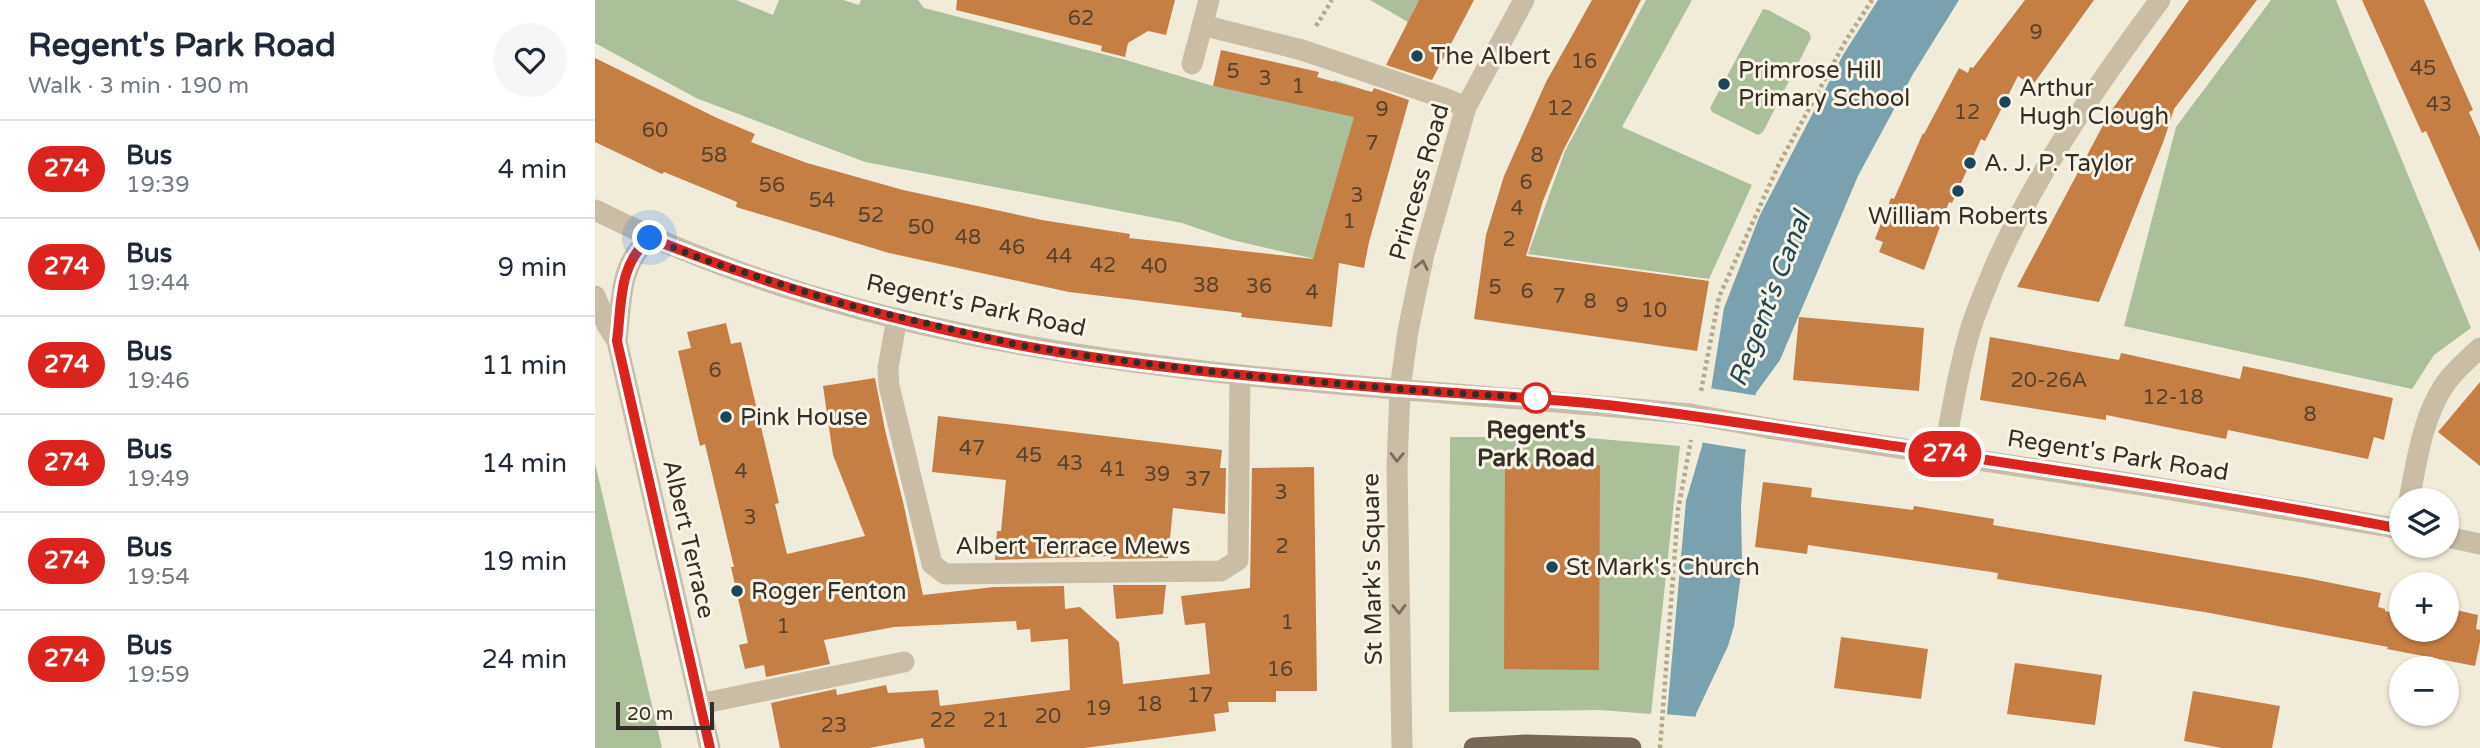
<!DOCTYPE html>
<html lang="en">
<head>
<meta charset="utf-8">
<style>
  body { margin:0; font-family:"Varela Round",sans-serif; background:#f6f6f7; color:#1f2937; height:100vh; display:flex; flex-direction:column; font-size:26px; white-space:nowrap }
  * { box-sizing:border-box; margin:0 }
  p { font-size:23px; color:#747a83 }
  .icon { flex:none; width:38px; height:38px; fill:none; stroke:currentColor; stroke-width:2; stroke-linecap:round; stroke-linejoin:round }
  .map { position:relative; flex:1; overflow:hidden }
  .panel { display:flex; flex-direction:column; background:#fff; width:595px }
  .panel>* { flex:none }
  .badge { padding:0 14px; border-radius:23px; font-size:24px; line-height:46px }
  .fabs { position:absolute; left:1794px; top:488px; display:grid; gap:14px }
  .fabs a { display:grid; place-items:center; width:70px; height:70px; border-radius:50%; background:#fff; box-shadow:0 2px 5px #0004; font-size:35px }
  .scale { position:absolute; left:21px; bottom:18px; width:98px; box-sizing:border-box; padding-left:7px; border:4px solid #352e27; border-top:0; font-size:19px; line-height:24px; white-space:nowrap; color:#352e27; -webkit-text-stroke:5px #f9f4e6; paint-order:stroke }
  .you { position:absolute; width:35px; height:35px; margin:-18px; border:5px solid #fff; border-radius:50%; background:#1a73e8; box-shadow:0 0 0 10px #1a73e833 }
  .map>.badge { position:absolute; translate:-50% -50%; box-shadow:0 0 0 4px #fff }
  .round { display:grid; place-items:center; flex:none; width:74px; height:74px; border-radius:37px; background:#f6f6f7 }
  .overview { display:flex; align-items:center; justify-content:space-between; height:119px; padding:0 28px }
  h1 { font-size:33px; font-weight:700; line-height:52px }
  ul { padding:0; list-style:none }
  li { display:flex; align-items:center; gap:21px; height:98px; padding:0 28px; border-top:2px solid #e0e1e3 }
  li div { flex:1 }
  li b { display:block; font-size:26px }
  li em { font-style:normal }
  li .badge { min-width:77px; font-weight:700; text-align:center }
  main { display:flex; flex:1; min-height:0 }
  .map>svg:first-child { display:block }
  .green { fill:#abc09a }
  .water { fill:#79a1ae }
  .pier { fill:#f1ebda }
  .building { fill:#c57e44 }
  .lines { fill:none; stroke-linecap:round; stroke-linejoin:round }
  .path { stroke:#b5a890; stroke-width:4.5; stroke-dasharray:3.5 3.5; stroke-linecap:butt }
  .minor { stroke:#c9bda6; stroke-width:21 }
  .major { stroke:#776958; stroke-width:21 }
  .minor-bridge { stroke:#c9bda6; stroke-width:21 }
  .oneway { stroke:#786e60 }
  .line-casing { stroke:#fff; stroke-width:16 }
  .line { stroke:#dc241f; stroke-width:10 }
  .walk { stroke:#352e27; stroke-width:7; stroke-dasharray:0 12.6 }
  .poi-dot { fill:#1d4656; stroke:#f9f4e6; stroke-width:2.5 }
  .stop-dot { fill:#fff; stroke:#dc241f; stroke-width:3.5 }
  .labels { text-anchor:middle; stroke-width:6; stroke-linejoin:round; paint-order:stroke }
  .number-label { font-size:21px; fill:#59422e }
  .poi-label { font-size:24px; fill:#352e27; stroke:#f9f4e6; text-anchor:start }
  .street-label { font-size:24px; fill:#352e27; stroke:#f9f4e6 }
  .stop-label { font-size:24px; font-weight:bold; fill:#352e27; stroke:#f9f4e6 }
  .water-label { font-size:26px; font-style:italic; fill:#1d4656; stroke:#f9f4e6 }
</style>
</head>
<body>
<main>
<section class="panel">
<div class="overview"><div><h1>Regent's Park Road</h1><p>Walk · 3 min · 190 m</p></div><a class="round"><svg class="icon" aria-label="heart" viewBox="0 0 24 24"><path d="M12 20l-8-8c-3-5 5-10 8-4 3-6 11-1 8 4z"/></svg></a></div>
<ul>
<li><span class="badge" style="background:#dc241f;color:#fff">274</span><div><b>Bus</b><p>19:39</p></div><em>4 min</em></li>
<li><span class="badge" style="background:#dc241f;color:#fff">274</span><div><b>Bus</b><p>19:44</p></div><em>9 min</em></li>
<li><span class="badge" style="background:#dc241f;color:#fff">274</span><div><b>Bus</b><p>19:46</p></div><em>11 min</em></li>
<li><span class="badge" style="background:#dc241f;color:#fff">274</span><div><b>Bus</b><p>19:49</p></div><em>14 min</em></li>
<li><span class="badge" style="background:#dc241f;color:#fff">274</span><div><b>Bus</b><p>19:54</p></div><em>19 min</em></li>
<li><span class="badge" style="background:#dc241f;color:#fff">274</span><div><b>Bus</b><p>19:59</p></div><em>24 min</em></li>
</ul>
</section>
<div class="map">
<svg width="1885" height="748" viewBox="0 0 1885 748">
  <rect width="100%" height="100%" fill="#f1ebda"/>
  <!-- green -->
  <path class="green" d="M0 0H141L178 15 184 0H248L264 5 266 0H323L329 8 531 60 618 86 715 107 731 105 739 80 767 89 720 259 637 240 587 223 270 162 101 98 0 43Z
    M775 0H824L813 22Z
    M1051 0H1097L1027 127 1157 185 1114 279 933 254 970 151Z
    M1676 0H1741L1876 328 1839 355 1817 389 1529 326 1581 127Z
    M1168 9 1173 10 1214 32 1216 38 1168 132 1163 135 1117 112 1115 108Z
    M855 437H983L1085 446 1056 714 1005 710 854 712Z
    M0 463 67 748H0Z"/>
  <!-- water -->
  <path class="water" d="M1283 0H1364L1318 74 1263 176 1185 360 1161 393 1150 455 1146 506 1147 567 1139 626 1133 646 1101 714 1098 748H1069L1091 501 1107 446 1129 308 1165 215 1248 55Z"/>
  <!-- pier -->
  <path class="pier" d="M1114 388 1164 396 1154 450 1104 442Z
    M1068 714 1104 717 1101 748H1065Z"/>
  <!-- building -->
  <path class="building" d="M362 0H580L571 35 553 31 533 43 530 57 506 51 507 46 361 10Z
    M824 0H879L837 80 791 65Z
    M997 0H1046L968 151 948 201 931 256 1114 281 1102 351 879 319 891 235 909 176 951 82Z
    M1430 0H1499L1437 86 1423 76 1390 141 1386 139 1357 203 1354 202 1329 270 1284 252 1288 242 1280 239 1296 198 1299 199 1328 133 1329 134 1364 68 1373 73 1375 67 1378 68Z
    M1594 0H1662L1579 109 1569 140 1504 302 1422 287 1514 114Z
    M1767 0H1829L1878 110 1874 112 1885 137V252L1831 131 1827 133Z
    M626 50 724 72 722 77 777 92 779 88 814 100 774 242 769 268 744 263 737 327 646 317 647 313 474 292 294 253 141 207 142 202 69 172 67 174 0 142V58L122 118 160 134 156 142 212 163 308 190 447 220 535 234 534 238 718 259 759 117 618 86Z
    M1204 317 1329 328 1324 391 1198 380Z
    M131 323 136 344 146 342 184 503 180 504 192 554 270 536 238 455 228 386 280 378 290 430 309 506 328 595 399 587 469 586 470 609 485 607 524 642 528 684 615 674 610 623 590 625 586 596 655 588 657 468 719 467 722 691H681V702H633L634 712 619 714 621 731 489 748H330L328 738 274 748H185L176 703 241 689 242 695 291 685 293 693 343 690 345 706 475 690 473 639 436 642 435 629 422 630 421 621 299 627 229 640 235 664 171 677 169 665 150 669 144 645 153 643 136 567H139L110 444 105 446 83 351 96 348 92 332Z
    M1395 337 1524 360 1526 353 1645 379 1648 366 1798 398 1789 440 1779 437 1773 459 1633 430 1631 439 1511 415V420L1385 400Z
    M1885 382V466L1843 432Z
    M343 416 627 450 625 468H631L630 514 578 508 573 558 516 559V556L400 560 402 531H406L411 480 337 472Z
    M910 464 1005 465 1004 670 909 669Z
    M1168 482 1217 488 1216 497 1318 510 1319 506 1399 519 1398 525 1712 578 1786 593 1783 607 1790 609V611L1806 614V630H1852V608L1883 615 1881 629 1885 630V642L1880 666 1792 649 1793 647 1615 613 1402 579 1403 573 1213 545 1212 554 1160 547Z
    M518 585H571L568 614 521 619Z
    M1246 637 1333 649 1326 699 1239 688Z
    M1420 663 1507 675 1500 725 1412 714Z
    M1598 691 1685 706 1677 748H1627L1589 741Z"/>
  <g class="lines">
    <!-- path -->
    <path class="path" d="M721 26 737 0
      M1106 391 1124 297 1183 166 1250 42 1277 0
      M1065 748 1083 510 1096 440"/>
    <!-- minor -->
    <path class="minor" d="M607 25 707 50 849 98 871 107
      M597 64 614 0
      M0 210C338 380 727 377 1095 414
      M55 238C23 265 27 302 22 341L115 748
      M0 296 12 325 22 341
      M302 318 293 368 294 386 337 564 350 574 626 571 643 560 645 375
      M1173 428 1547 485 1806 529
      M1349 454C1356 415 1362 376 1373 338 1379 314 1390 291 1399 268 1442 171 1502 85 1565 0
      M1814 500C1822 461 1827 418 1850 384 1859 371 1873 359 1885 348
      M1852 537 1885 544
      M105 704 309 662
      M807 748 802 468 805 389 813 331 829 254 871 107 929 0"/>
    <!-- major -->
    <path class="major" d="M879 748 931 745 1036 748"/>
    <!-- minor-bridge -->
    <path class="minor-bridge" d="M1095 414 1173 428"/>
  </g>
  <!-- one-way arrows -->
  <defs><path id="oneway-chevron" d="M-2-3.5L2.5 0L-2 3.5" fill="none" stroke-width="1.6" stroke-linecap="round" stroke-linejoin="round" transform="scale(1.75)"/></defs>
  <g class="oneway">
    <use href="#oneway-chevron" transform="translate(827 265) rotate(-78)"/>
    <use href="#oneway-chevron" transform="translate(802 457) rotate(91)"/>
    <use href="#oneway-chevron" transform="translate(804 609) rotate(89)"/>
  </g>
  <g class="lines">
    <!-- line casing -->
    <g class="line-casing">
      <path id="line" d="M115 748 22 341C27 302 23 265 55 238 173 286 298 321 423 345 526 364 630 374 734 383 823 392 913 395 1002 404 1106 415 1208 433 1312 448 1477 473 1642 497 1806 529"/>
    </g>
    <!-- line -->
    <use href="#line" class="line"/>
    <!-- walk -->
    <path class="walk" d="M55 238 107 259 245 303 424 345 506 358 645 375 828 391 941 398"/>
  </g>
  <!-- markers -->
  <g class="poi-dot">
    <circle cx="822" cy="56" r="7"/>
    <circle cx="1129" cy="84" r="7"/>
    <circle cx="1410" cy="102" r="7"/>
    <circle cx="1375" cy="163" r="7"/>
    <circle cx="1363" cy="191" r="7"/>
    <circle cx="131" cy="417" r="7"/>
    <circle cx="957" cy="567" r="7"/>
    <circle cx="142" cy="591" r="7"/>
  </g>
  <circle class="stop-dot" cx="941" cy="398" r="14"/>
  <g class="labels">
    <!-- number labels -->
    <g class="number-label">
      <text x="486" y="25">62</text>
      <text x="1441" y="39">9</text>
      <text x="989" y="68">16</text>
      <text x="1828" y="75">45</text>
      <text x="638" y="78">5</text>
      <text x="670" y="85">3</text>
      <text x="703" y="93">1</text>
      <text x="1844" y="111">43</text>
      <text x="965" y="115">12</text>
      <text x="787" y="116">9</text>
      <text x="1372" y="119">12</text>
      <text x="60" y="137">60</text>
      <text x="777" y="150">7</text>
      <text x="119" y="162">58</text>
      <text x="942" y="162">8</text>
      <text x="931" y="189">6</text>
      <text x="177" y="192">56</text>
      <text x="762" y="202">3</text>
      <text x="227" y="207">54</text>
      <text x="922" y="215">4</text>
      <text x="276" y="222">52</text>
      <text x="754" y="228">1</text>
      <text x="326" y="234">50</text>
      <text x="373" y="244">48</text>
      <text x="914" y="246">2</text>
      <text x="417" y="254">46</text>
      <text x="464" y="263">44</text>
      <text x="508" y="272">42</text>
      <text x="559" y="273">40</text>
      <text x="611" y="292">38</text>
      <text x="664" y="293">36</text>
      <text x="900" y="294">5</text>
      <text x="932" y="298">6</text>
      <text x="717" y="299">4</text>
      <text x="964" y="303">7</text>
      <text x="995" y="308">8</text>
      <text x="1027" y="312">9</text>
      <text x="1059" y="317">10</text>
      <text x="120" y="377">6</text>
      <text x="1454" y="387">20-26A</text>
      <text x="1578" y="404">12-18</text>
      <text x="1715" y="421">8</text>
      <text x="377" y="455">47</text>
      <text x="434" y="462">45</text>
      <text x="475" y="470">43</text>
      <text x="518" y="476">41</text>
      <text x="146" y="478">4</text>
      <text x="562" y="481">39</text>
      <text x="603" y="486">37</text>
      <text x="686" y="499">3</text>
      <text x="155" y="524">3</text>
      <text x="687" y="553">2</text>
      <text x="692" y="629">1</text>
      <text x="188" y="633">1</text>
      <text x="685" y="676">16</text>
      <text x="605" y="702">17</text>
      <text x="554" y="711">18</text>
      <text x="503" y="715">19</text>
      <text x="453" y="723">20</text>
      <text x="348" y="727">22</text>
      <text x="401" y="727">21</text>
      <text x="239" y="732">23</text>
    </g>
    <!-- poi labels -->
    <g class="poi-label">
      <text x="836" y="64">The Albert</text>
      <text x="1143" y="78">Primrose Hill<tspan x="1143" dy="28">Primary School</tspan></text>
      <text x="1424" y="96">Arthur<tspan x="1424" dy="28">Hugh Clough</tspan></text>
      <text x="1389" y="171">A. J. P. Taylor</text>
      <text x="1363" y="224" text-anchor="middle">William Roberts</text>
      <text x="145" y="425">Pink House</text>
      <text x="971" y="575">St Mark's Church</text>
      <text x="156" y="599">Roger Fenton</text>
    </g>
    <!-- street labels -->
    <g class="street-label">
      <text transform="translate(824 182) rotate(-74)" y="8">Princess Road</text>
      <text transform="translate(381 305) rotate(12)" y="8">Regent's Park Road</text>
      <text transform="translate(1523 455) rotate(9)" y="8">Regent's Park Road</text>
      <text transform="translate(94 539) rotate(77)" y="8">Albert Terrace</text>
      <text x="478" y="554">Albert Terrace Mews</text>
      <text transform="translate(777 569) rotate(-91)" y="8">St Mark's Square</text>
    </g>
    <!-- stop labels -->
    <g class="stop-label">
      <text x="941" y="438">Regent's<tspan x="941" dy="28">Park Road</tspan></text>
    </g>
    <!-- water labels -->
    <g class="water-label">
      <text transform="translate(1174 299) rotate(-69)" y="9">Regent's Canal</text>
    </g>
  </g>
</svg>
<div class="fabs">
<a><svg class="icon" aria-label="layers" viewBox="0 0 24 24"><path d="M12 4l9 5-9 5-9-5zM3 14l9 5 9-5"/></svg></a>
<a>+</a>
<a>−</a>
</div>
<div class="scale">20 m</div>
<div class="you" style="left:55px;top:238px"></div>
<b class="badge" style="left:1350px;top:454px;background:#dc241f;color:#fff">274</b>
</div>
</main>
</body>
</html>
